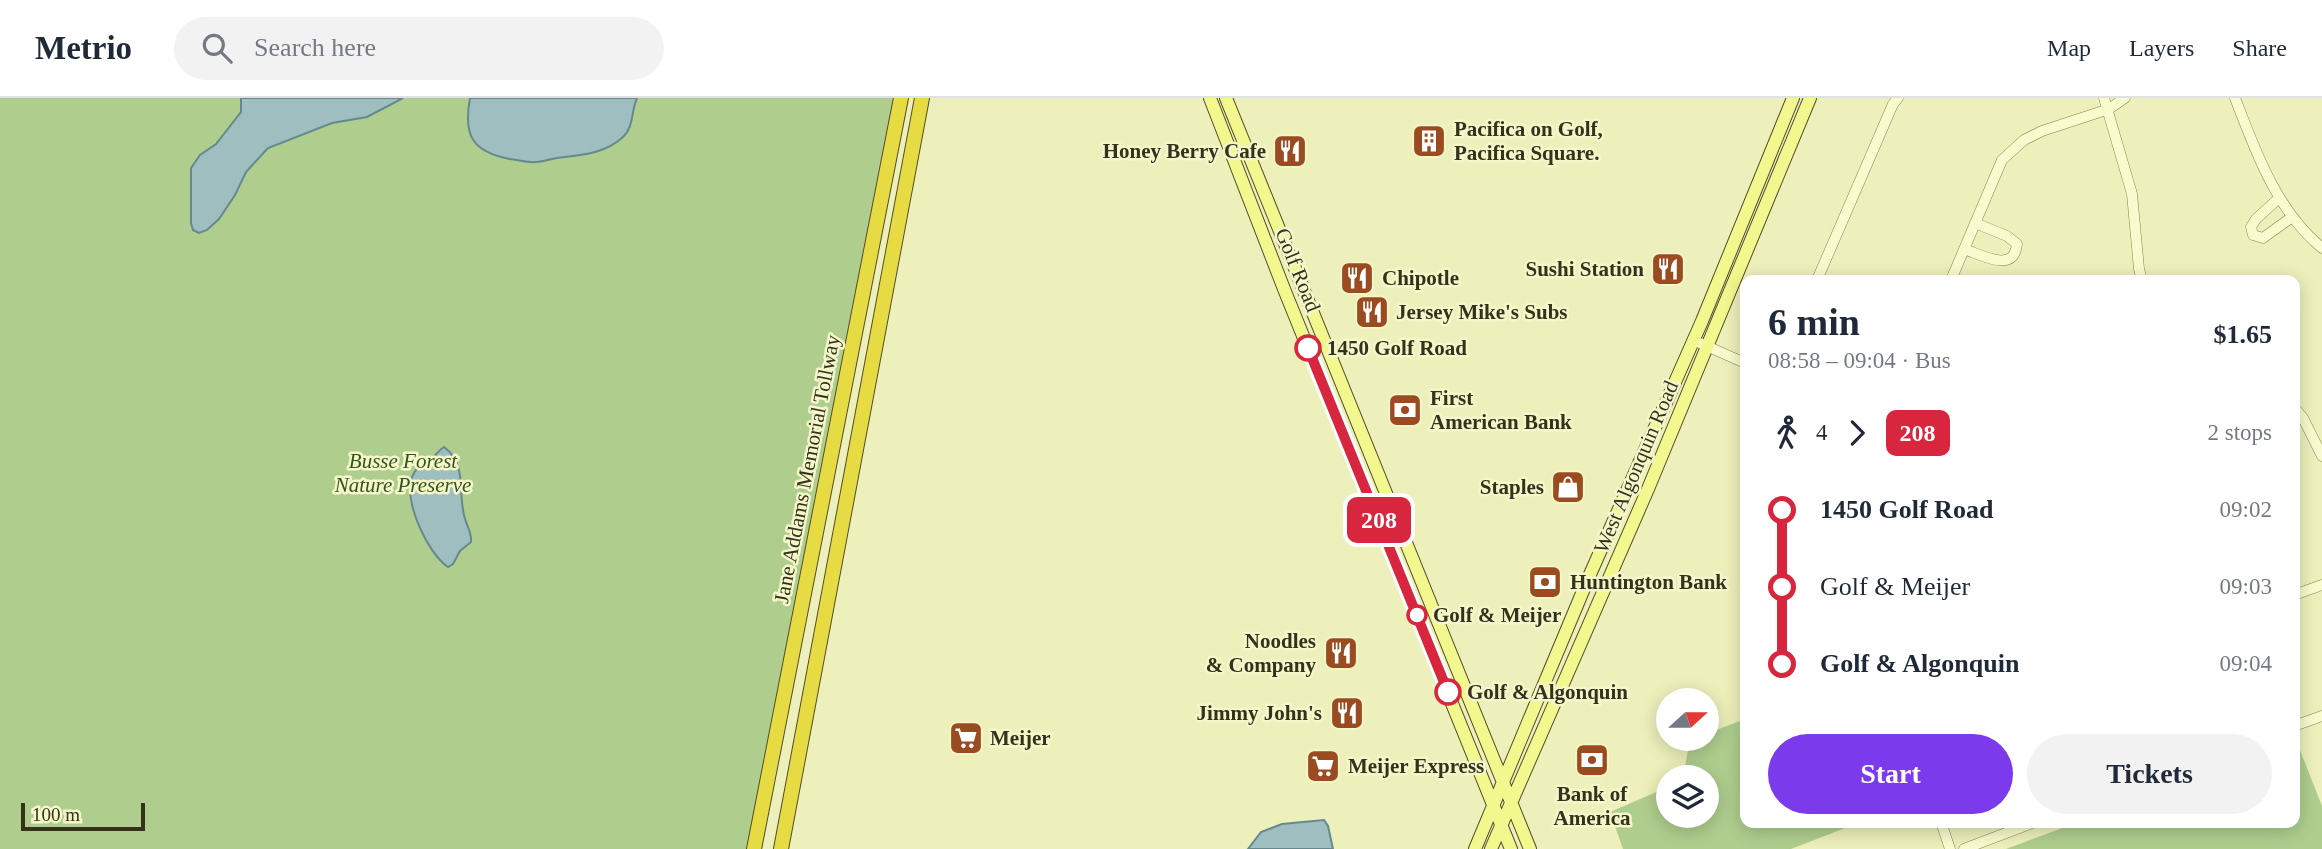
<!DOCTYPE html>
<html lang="en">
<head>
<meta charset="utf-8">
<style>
  body { margin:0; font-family:Georgia,serif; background:#f2f2f3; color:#1f2937; height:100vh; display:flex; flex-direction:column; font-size:26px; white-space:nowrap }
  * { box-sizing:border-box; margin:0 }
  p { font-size:23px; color:#747a83 }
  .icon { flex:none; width:38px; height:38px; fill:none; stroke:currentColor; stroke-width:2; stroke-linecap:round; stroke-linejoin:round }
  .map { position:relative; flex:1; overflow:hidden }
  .panel { position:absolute; left:1740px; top:177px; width:560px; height:553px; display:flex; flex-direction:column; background:#fff; border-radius:14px; box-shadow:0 4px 18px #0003 }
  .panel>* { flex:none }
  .badge { padding:0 14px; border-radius:10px; font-size:24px; line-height:46px }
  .needle { width:46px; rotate:69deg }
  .controls { position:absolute; left:1656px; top:590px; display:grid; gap:14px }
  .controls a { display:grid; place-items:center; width:63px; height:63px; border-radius:50%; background:#fff; box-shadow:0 4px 18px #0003; font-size:35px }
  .scale { position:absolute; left:21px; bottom:18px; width:124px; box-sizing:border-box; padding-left:7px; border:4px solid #35311a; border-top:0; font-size:19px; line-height:24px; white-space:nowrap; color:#35311a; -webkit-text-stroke:5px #f4f7ca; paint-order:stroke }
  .map>.badge { position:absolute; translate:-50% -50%; box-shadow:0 0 0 4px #fff }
  .legs { display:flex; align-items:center; gap:10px; height:77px; padding:0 28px; font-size:23px }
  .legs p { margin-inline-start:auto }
  .headline { display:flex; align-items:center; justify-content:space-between; height:119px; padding:0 28px }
  h1 { font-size:38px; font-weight:600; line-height:52px }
  .primary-button { display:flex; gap:14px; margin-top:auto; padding:14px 28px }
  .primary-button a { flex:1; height:80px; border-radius:42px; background:#7c3aed; color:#fff; font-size:28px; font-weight:600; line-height:80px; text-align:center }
  .primary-button a+a { background:#f2f2f3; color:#1f2937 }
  ul { padding:0 28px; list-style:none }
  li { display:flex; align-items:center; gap:24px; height:77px; font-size:26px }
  li i { display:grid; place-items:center; width:10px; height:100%; margin:0 9px; background:currentColor }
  li i::after { content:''; width:18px; height:18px; margin:-9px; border:5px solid; border-radius:50%; background:#fff }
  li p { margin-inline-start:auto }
  li:first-child i { background:linear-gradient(#0000 50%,currentColor 0) }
  li:last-child i { background:linear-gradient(currentColor 50%,#0000 0) }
  header { display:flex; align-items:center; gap:42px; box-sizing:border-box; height:98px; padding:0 35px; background:#fff; border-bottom:2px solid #e0e1e3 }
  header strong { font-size:33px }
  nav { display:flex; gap:38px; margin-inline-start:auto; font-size:24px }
  .search { width:490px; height:63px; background:#f2f2f3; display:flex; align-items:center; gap:18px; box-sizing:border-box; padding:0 24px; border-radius:38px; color:#747a83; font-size:26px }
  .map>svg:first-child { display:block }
  .green { fill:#afce8e }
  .water { fill:#9fbec0; stroke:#66898e; stroke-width:2 }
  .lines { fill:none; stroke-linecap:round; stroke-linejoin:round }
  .minor-casing { stroke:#888253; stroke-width:11 }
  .major-casing { stroke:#544d29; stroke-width:14 }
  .highway-casing { stroke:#544d29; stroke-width:16 }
  .minor { stroke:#f8fbcd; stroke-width:10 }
  .major { stroke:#f2f88d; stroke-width:12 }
  .highway { stroke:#e7db43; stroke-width:14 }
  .line-1-casing { stroke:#fff; stroke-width:16 }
  .line-1 { stroke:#d7263d; stroke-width:10 }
  .stop-1-dot { fill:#fff; stroke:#d7263d; stroke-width:3.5 }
  .labels { text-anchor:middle; stroke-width:5; stroke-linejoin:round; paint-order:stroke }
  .poi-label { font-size:21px; font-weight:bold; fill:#35311a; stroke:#f4f7ca; text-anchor:start }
  .street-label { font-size:21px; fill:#35311a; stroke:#f4f7ca }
  .stop-label { font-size:21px; font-weight:bold; fill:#35311a; stroke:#f4f7ca; text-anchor:start }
  .park-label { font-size:21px; font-style:italic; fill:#33531f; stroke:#f4f7ca }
</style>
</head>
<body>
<header>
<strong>Metrio</strong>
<div class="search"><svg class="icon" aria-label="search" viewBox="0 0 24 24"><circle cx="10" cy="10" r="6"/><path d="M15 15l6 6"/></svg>Search here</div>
<nav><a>Map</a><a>Layers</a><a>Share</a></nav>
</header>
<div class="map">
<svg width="2322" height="751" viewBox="0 0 2322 751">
  <rect width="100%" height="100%" fill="#edf0ba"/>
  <!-- green -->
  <path class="green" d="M0 0H901L754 751H0Z
    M1745 621V724L1858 725 1791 751H1623L1610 714 1668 689V718H1706V679H1683L1690 642 1706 640V636Z
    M2296 642 2322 708V751H2006L2076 725 2294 724V643Z"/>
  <!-- water -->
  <path class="water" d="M241 0H403L367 19 332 25 268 50 246 74 235 97 219 121 207 132 199 135 193 132 191 125V70L200 57 216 46 241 14Z
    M470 0H637C631 13 634 29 623 39 605 56 580 57 557 60 550 61 543 64 536 64 527 65 518 62 510 61 472 54 463 37 470 0Z
    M444 349C467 366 458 393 464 417 466 427 472 434 471 444L460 453 453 466 448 469C428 456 403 403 412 379 416 368 424 366 432 360 436 357 439 352 444 349Z
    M1324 722 1328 728 1333 751H1248L1261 734 1282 726Z"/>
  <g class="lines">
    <!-- minor casing -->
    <g class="minor-casing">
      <path id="minor" d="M2104 0 2132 96 2139 171 2142 182
        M2235 0C2256 54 2276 112 2322 150
        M2279 100 2256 121 2251 129 2253 137 2263 140 2292 119
        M1964 151C1982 157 2014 176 2017 146L2007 138 1975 125
        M1817 182 1893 6 1898 0
        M1951 182 2002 62 2024 42 2042 33 2109 11 2125 0
        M1693 242 1745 265
        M2294 309 2303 320 2322 358
        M2294 497 2322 487
        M2294 628 2322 618
        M1941 724 1950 751
        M1964 751 2035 724"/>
    </g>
    <!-- major casing -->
    <g class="major-casing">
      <path id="major" d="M1210 0 1284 191 1511 751
        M1226 0 1530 751
        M1475 751 1588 481 1702 223 1793 0
        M1491 751 1648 391 1810 0"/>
    </g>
    <!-- highway casing -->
    <g class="highway-casing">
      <path id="highway" d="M754 751 901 0
        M781 751 922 0"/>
    </g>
    <!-- minor -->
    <use href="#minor" class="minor"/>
    <!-- major -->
    <use href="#major" class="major"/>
    <!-- highway -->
    <use href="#highway" class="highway"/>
  </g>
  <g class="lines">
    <!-- line-1 casing -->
    <g class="line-1-casing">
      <path id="line-1" d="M1308 250 1448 594"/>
    </g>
    <!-- line-1 -->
    <use href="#line-1" class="line-1"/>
  </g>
  <!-- icons -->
  <defs>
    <g id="building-square" transform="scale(1.75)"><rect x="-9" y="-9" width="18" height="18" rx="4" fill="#9a4c20" stroke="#f4f7ca"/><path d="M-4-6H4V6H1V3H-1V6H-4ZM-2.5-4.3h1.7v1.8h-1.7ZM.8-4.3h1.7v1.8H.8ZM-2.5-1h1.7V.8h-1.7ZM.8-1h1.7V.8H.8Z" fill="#fff"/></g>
    <g id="restaurant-square" transform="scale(1.75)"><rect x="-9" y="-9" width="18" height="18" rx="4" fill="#9a4c20" stroke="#f4f7ca"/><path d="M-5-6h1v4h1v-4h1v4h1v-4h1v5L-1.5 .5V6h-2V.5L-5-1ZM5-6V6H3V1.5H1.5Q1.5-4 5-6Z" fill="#fff"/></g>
    <g id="bank-square" transform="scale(1.75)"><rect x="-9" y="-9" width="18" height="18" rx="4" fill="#9a4c20" stroke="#f4f7ca"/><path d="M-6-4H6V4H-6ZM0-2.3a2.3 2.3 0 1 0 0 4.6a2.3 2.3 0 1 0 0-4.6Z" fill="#fff"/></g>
    <g id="shop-square" transform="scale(1.75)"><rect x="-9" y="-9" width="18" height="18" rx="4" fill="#9a4c20" stroke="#f4f7ca"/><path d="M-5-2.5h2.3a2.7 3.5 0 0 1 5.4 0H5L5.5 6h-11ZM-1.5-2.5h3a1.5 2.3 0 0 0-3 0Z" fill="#fff"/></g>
    <g id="supermarket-square" transform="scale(1.75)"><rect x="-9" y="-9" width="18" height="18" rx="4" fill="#9a4c20" stroke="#f4f7ca"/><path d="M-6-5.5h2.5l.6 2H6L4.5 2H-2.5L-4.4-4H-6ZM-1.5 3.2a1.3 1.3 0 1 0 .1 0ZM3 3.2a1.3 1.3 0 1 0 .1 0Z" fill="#fff"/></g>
  </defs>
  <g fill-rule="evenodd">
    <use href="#building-square" x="1429" y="43"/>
    <use href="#restaurant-square" x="1290" y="53"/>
    <use href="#restaurant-square" x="1668" y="171"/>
    <use href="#restaurant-square" x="1357" y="180"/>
    <use href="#restaurant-square" x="1372" y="214"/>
    <use href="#bank-square" x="1405" y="312"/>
    <use href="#shop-square" x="1568" y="389"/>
    <use href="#bank-square" x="1545" y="484"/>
    <use href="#restaurant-square" x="1341" y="555"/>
    <use href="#restaurant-square" x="1347" y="615"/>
    <use href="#supermarket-square" x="966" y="640"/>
    <use href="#bank-square" x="1592" y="662"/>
    <use href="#supermarket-square" x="1323" y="668"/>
  </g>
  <!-- markers -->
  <g class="stop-1-dot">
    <circle cx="1308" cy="250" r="12"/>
    <circle cx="1417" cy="517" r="9"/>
    <circle cx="1448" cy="594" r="12"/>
  </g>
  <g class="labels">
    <!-- poi labels -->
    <g class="poi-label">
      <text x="1454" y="38">Pacifica on Golf,<tspan x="1454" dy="24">Pacifica Square.</tspan></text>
      <text x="1266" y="60" text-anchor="end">Honey Berry Cafe</text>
      <text x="1644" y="178" text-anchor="end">Sushi Station</text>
      <text x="1382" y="187">Chipotle</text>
      <text x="1396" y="221">Jersey Mike's Subs</text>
      <text x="1430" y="307">First<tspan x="1430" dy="24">American Bank</tspan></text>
      <text x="1544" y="396" text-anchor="end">Staples</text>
      <text x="1570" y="491">Huntington Bank</text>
      <text x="1316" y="550" text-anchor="end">Noodles<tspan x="1316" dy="24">&amp; Company</tspan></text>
      <text x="1322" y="622" text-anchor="end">Jimmy John's</text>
      <text x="990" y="647">Meijer</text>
      <text x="1348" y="675">Meijer Express</text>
      <text x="1592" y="703" text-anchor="middle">Bank of<tspan x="1592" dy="24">America</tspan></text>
    </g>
    <!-- street labels -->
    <g class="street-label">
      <text transform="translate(1298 172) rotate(68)" y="7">Golf Road</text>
      <text transform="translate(1636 369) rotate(-67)" y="7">West Algonquin Road</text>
      <text transform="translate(807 371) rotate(-79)" y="7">Jane Addams Memorial Tollway</text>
    </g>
    <!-- stop labels -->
    <g class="stop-label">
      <text x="1327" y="257">1450 Golf Road</text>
      <text x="1433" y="524">Golf &amp; Meijer</text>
      <text x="1467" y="601">Golf &amp; Algonquin</text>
    </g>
    <!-- park labels -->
    <g class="park-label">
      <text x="403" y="370">Busse Forest<tspan x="403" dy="24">Nature Preserve</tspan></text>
    </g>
  </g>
</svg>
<div class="controls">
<a><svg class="needle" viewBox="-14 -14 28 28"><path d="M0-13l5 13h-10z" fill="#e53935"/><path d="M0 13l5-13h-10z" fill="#747a83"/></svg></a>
<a><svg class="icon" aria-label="layers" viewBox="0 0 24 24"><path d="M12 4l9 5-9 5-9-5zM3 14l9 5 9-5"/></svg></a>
</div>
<div class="scale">100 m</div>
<b class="badge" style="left:1379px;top:422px;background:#d7263d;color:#fff">208</b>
<section class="panel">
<div class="headline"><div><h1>6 min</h1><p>08:58 – 09:04 · Bus</p></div><b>$1.65</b></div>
<div class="legs"><svg class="icon" aria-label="walk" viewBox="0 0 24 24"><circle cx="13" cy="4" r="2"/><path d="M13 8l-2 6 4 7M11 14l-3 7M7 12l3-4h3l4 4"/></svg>4<svg class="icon" aria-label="forward" viewBox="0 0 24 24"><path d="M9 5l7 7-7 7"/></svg><b class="badge" style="background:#d7263d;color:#fff">208</b><p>2 stops</p></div>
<ul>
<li><i style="color:#d7263d"></i><b>1450 Golf Road</b><p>09:02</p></li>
<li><i style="color:#d7263d"></i><span>Golf &amp; Meijer</span><p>09:03</p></li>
<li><i style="color:#d7263d"></i><b>Golf &amp; Algonquin</b><p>09:04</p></li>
</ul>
<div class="primary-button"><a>Start</a><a>Tickets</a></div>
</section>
</div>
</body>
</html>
